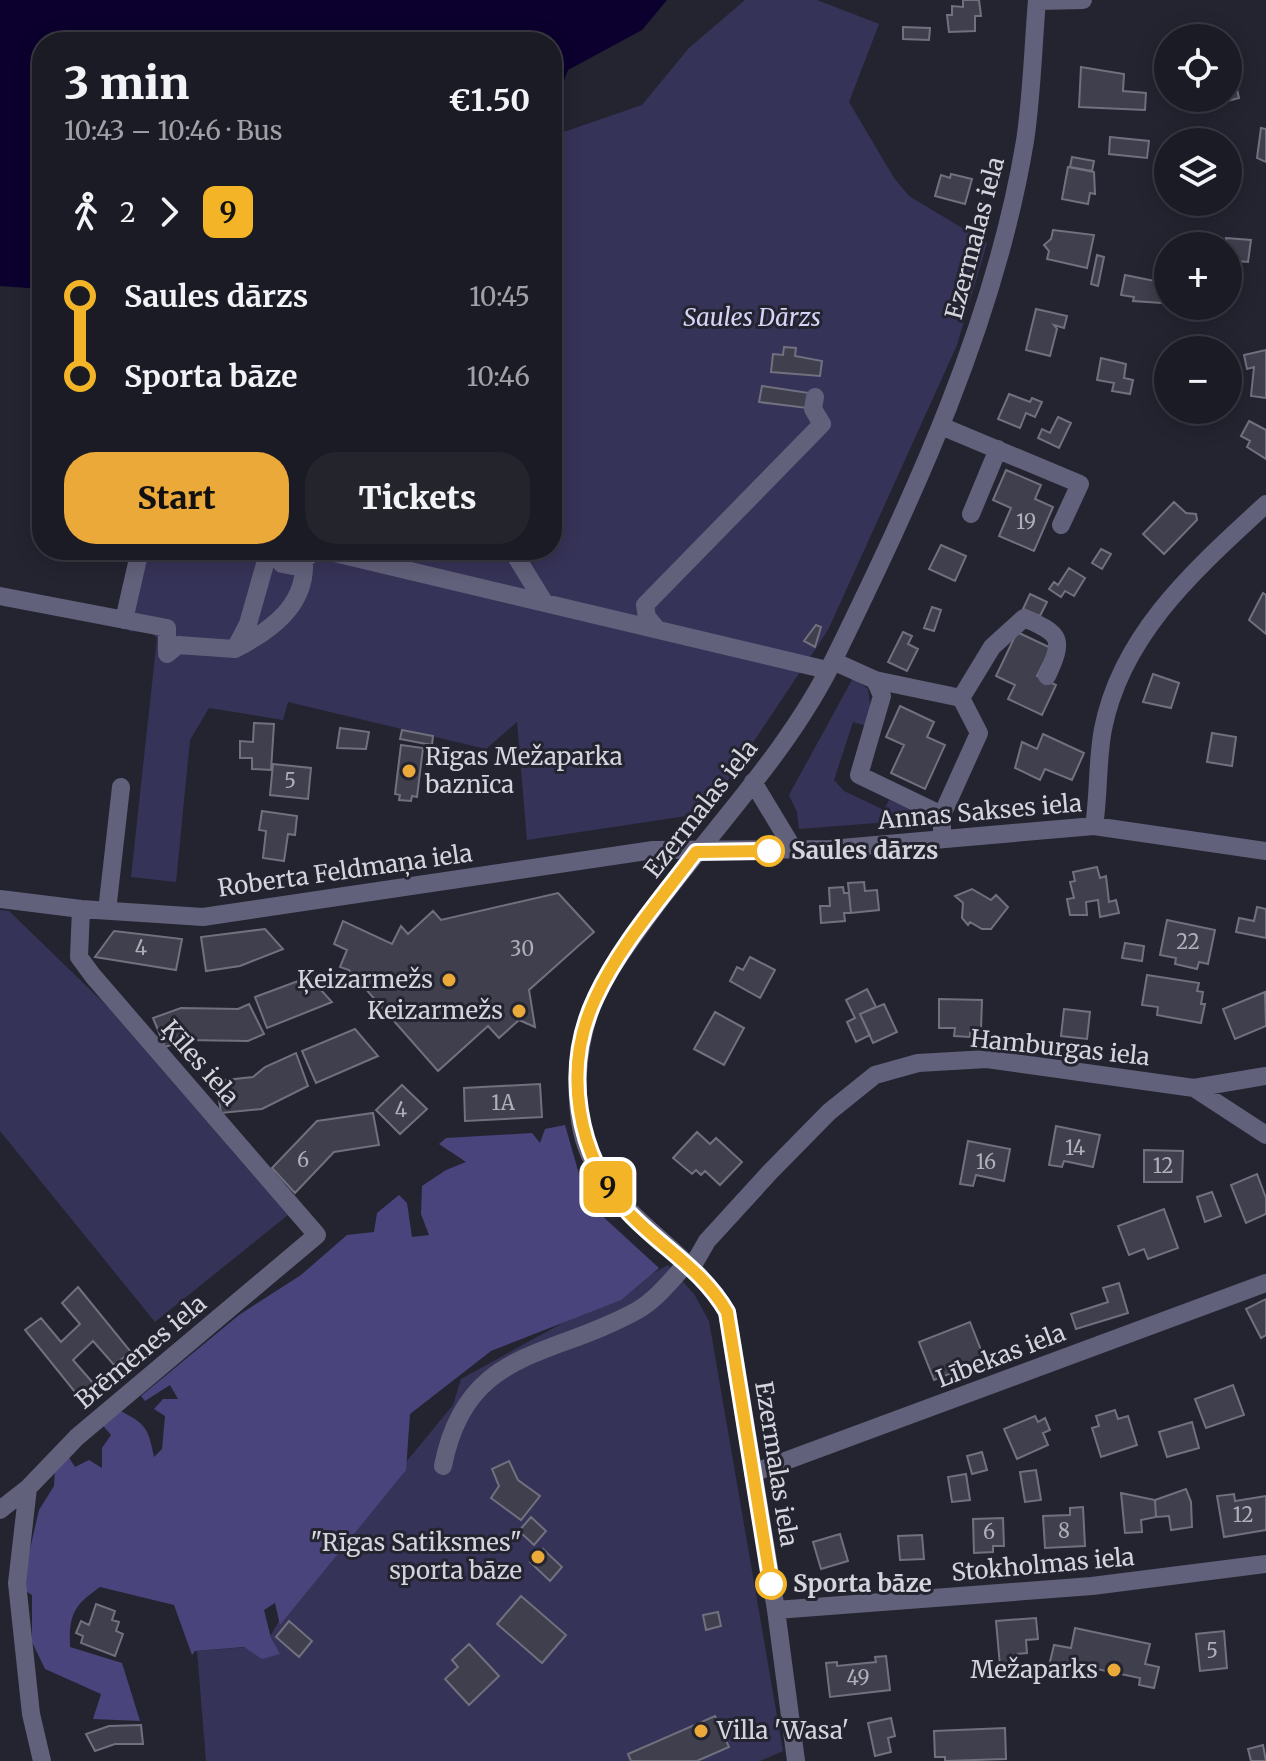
<!DOCTYPE html>
<html lang="en">
<head>
<meta charset="utf-8">
<style>
  body { margin:0; font-family:Merriweather,serif; background:#24242d; color:#f1f3f6; height:100vh; display:flex; flex-direction:column; font-size:30px; white-space:nowrap }
  * { box-sizing:border-box; margin:0 }
  p { font-size:26px; color:#a0a1a7 }
  .icon { flex:none; width:44px; height:44px; fill:none; stroke:currentColor; stroke-width:2; stroke-linecap:round; stroke-linejoin:round }
  .map { position:relative; flex:1; overflow:hidden }
  .panel { position:absolute; left:32px; top:32px; width:530px; height:528px; display:flex; flex-direction:column; background:#1b1b25; border-radius:32px; box-shadow:0 4px 20px #0003,0 0 0 2px #393942 }
  .panel>* { flex:none }
  .badge { padding:0 16px; border-radius:12px; font-size:28px; line-height:52px }
  .controls { position:absolute; left:1154px; top:24px; display:grid; gap:16px }
  .controls a { display:grid; place-items:center; width:88px; height:88px; border-radius:50%; background:#1b1b25; box-shadow:0 4px 20px #0003,0 0 0 2px #393942; font-size:40px }
  .map>.badge { position:absolute; translate:-50% -50%; box-shadow:0 0 0 4px #fff }
  .legs { display:flex; align-items:center; gap:12px; height:88px; padding:0 32px; font-size:26px }
  .legs p { margin-inline-start:auto }
  .summary { display:flex; align-items:center; justify-content:space-between; height:136px; padding:0 32px }
  h1 { font-size:44px; font-weight:800; line-height:60px }
  .primary-button { display:flex; gap:16px; margin-top:auto; padding:16px 32px }
  .primary-button a { flex:1; height:92px; border-radius:32px; background:#eba93a; color:#111; font-size:32px; font-weight:800; line-height:92px; text-align:center }
  .primary-button a+a { background:#24242d; color:#f1f3f6 }
  ul { padding:0 32px; list-style:none }
  li { display:flex; align-items:center; gap:28px; height:80px; font-size:30px }
  li i { display:grid; place-items:center; width:12px; height:100%; margin:0 10px; background:currentColor }
  li i::after { content:''; width:20px; height:20px; margin:-10px; border:6px solid; border-radius:50%; background:#1b1b25 }
  li p { margin-inline-start:auto }
  li:first-child i { background:linear-gradient(#0000 50%,currentColor 0) }
  li:last-child i { background:linear-gradient(currentColor 50%,#0000 0) }
  .map>svg:first-child { display:block }
  .green { fill:#363358 }
  .forest { fill:#49447c }
  .water { fill:#0c002e }
  .building { fill:#3f3f4d; stroke:#70707f; stroke-width:2 }
  .lines { fill:none; stroke-linecap:round; stroke-linejoin:round }
  .minor { stroke:#62617b; stroke-width:18 }
  .line-1-casing { stroke:#fff; stroke-width:18 }
  .line-1 { stroke:#f4b427; stroke-width:12 }
  .poi-dot { fill:#eba93a; stroke:#242431; stroke-width:3 }
  .stop-1-dot { fill:#fff; stroke:#f4b427; stroke-width:4 }
  .labels { text-anchor:middle; stroke-width:6; stroke-linejoin:round; paint-order:stroke }
  .number-label { font-size:20px; fill:#afafb9 }
  .street-label { font-size:24px; fill:#d4d4dd; stroke:#242431 }
  .park-label { font-size:24px; font-style:italic; fill:#d5d4f7; stroke:#242431 }
  .poi-label { font-size:24px; fill:#d4d4dd; stroke:#242431; text-anchor:end }
  .stop-label { font-size:24px; font-weight:bold; fill:#d4d4dd; stroke:#242431; text-anchor:start }
</style>
</head>
<body>
<div class="map">
<svg width="1266" height="1761" viewBox="0 0 1266 1761">
  <rect width="100%" height="100%" fill="#242431"/>
  <!-- green -->
  <path class="green" d="M745 0H817L879 24 849 102 894 178 909 196 987 243 957 345 828 630 706 813 527 840 517 722 486 749 288 702 283 720 209 708 190 740 176 882 131 877 157 638 152 633 129 631 147 550H552V136L642 105 689 48Z
    M853 678 868 689 871 712 866 726 853 722 834 780 844 791 884 810 889 800 924 814 927 819 799 829 797 812 789 795Z
    M0 910 9 911 107 1006 288 1215 155 1322 0 1131Z
    M668 1265 694 1294 709 1321 783 1751 760 1761H206L197 1651 264 1646 290 1603 453 1405 461 1379Z"/>
  <!-- forest -->
  <path class="forest" d="M565 1125 587 1202 659 1268 621 1300 491 1351 410 1414 406 1470 280 1625 275 1603 264 1610 271 1638 280 1654 262 1659 244 1647 195 1651 192 1655 174 1605 100 1587C73 1606 69 1615 70 1647L122 1663 140 1721 93 1719 101 1694 45 1669 32 1642V1595L21 1588 39 1510 54 1486 55 1468 66 1453 75 1467 89 1460 102 1468V1448L111 1435 100 1422 117 1409C146 1424 148 1427 154 1457L162 1449 165 1416 154 1409 163 1399H178L170 1385 145 1401 141 1396 239 1315 301 1275 347 1235 374 1232 377 1213 399 1195 407 1203 412 1237 429 1235 421 1214 422 1186 446 1170 466 1162 439 1144 446 1138 532 1133 540 1143 545 1129Z"/>
  <!-- water -->
  <path class="water" d="M0 0H667L642 30 568 70 563 83 552 89V42H42V289L0 286Z"/>
  <!-- building -->
  <path class="building" d="M963 0H979L981 16H975V31L949 32 947 15H952V6L963 7Z
    M903 27 930 28 929 40 903 39Z
    M1081 67 1124 74 1123 91 1146 93 1145 110 1079 107Z
    M1235 80 1239 98 1220 103 1219 98H1228V81Z
    M1189 98H1219L1220 106 1192 112Z
    M1261 128 1266 129V162L1257 158Z
    M1110 137 1149 141 1147 158 1109 154Z
    M1072 157 1094 161 1092 171 1070 167Z
    M1068 167 1094 172 1095 194 1090 193 1088 204 1062 199Z
    M951 174 972 179 965 204 935 196 941 175 950 178Z
    M1053 230 1094 235 1087 268 1047 259 1049 251 1044 245 1051 239Z
    M1226 238 1251 240 1248 262 1228 260Z
    M1097 255 1104 257 1098 286 1091 284Z
    M1125 275 1165 283 1161 303 1133 301 1134 297 1121 295Z
    M1036 309 1067 316 1064 328 1054 325 1057 329 1050 356 1026 350Z
    M784 347 796 348 795 356 822 361 820 376 771 372 773 354 783 355Z
    M1266 350V398L1251 396 1254 367 1247 369 1244 355Z
    M1101 358 1126 364 1124 378 1133 380 1130 394 1112 391 1114 383 1097 380Z
    M762 386 809 393 807 408 759 402Z
    M1009 394 1030 402 1032 398 1042 402 1035 417 1026 413 1020 428 998 419Z
    M1058 417 1071 423 1059 448 1038 438 1042 429 1050 433Z
    M1249 421 1266 430V459L1247 447 1250 441 1241 436Z
    M1006 470 1041 485 1035 499 1053 507 1034 551 999 536 1011 508 993 500Z
    M1174 502 1186 513 1196 514 1197 520 1164 554 1143 534Z
    M941 545 966 556 955 581 929 569Z
    M1101 549 1111 554 1102 569 1092 563Z
    M1069 568 1085 578 1074 596 1065 591 1061 597 1049 589 1054 582 1058 585Z
    M1263 593 1266 595V634L1249 620Z
    M1030 594 1047 602 1040 616 1023 609Z
    M932 607 941 610 934 631 924 628Z
    M816 625 821 627 815 647 804 641Z
    M903 632 912 636 908 644 918 649 907 671 888 662Z
    M1017 632 1051 648 1037 676 1056 685 1042 715 1008 699 1015 685 996 676Z
    M1153 674 1179 683 1171 708 1143 702Z
    M900 706 934 722 927 737 945 745 925 789 891 773 904 745 886 737Z
    M254 723 274 724 271 770 252 769V758H240V741L253 742Z
    M340 728 369 732 366 749 337 748Z
    M402 730 433 736 432 745 400 739Z
    M1212 733 1236 737 1232 766 1207 762Z
    M1043 734 1084 753 1072 780 1045 769 1040 780 1015 768 1022 742 1037 749Z
    M401 745 423 748 417 797 412 796 411 801 399 800 400 795 395 794Z
    M273 764 311 768 308 799 270 795Z
    M262 811 297 816 295 835 288 834 284 861 263 858 266 831 259 830Z
    M1097 867 1100 878 1106 876 1109 902 1116 900 1119 913 1100 917 1098 900 1086 902 1087 915H1070L1067 899 1074 898 1070 882 1075 881 1073 872Z
    M864 882 865 891 877 890 879 910 851 913 848 883Z
    M843 887 844 893H849L851 913H844L845 921 821 923 820 906H830L829 888Z
    M972 889 991 900 996 895 1008 907 991 929H982L970 922 968 925 962 918 963 903 955 896Z
    M558 893 594 932 529 990 535 1027 519 1020 499 1038 488 1026 438 1071 349 970 340 967 347 950 334 944 343 921 392 944 401 926 408 934 433 911 441 920Z
    M1257 907 1266 909V938L1236 932 1239 918 1254 921Z
    M1167 920 1215 930 1208 964 1199 962 1197 969 1175 964 1176 958 1160 955Z
    M265 929 283 949 240 966 206 971 201 937Z
    M114 931 182 939 176 970 95 957Z
    M1125 943 1144 946 1142 961 1122 958Z
    M750 957 775 970 760 998 730 981 737 967 743 970Z
    M1147 975 1199 983 1197 991 1203 992 1201 1004H1205L1201 1023 1157 1015 1158 1007 1142 1005Z
    M309 977 332 1002 267 1028 255 997Z
    M867 989 876 1007 860 1014 870 1035 856 1042 847 1022 855 1018 846 1000Z
    M1265 992 1266 1026 1235 1039 1223 1009Z
    M939 999 982 1000 981 1029H970V1037L954 1036 955 1028H939Z
    M249 1004 264 1034 248 1041 186 1040 165 1047 153 1018 181 1008 238 1009Z
    M884 1004 897 1032 873 1043 860 1014Z
    M1064 1009 1090 1012 1087 1039 1061 1036Z
    M715 1012 744 1028 724 1065 694 1049Z
    M355 1029 378 1056 316 1083 302 1051Z
    M296 1053 308 1086 262 1109 221 1113 216 1081 253 1077 265 1067Z
    M540 1084 542 1117 465 1121 464 1088Z
    M402 1085 427 1109 400 1134 376 1110Z
    M373 1113 379 1145 334 1152 295 1193 272 1168 317 1121Z
    M1056 1126 1100 1135 1093 1167 1064 1161 1062 1167 1049 1165Z
    M697 1132 710 1144 716 1138 742 1162 720 1185 705 1171 701 1175 696 1170 692 1174 673 1158Z
    M968 1141 1010 1149 1004 1181 976 1175 973 1186 960 1184Z
    M1144 1150 1183 1151 1182 1182H1144Z
    M1257 1174 1266 1198V1214L1246 1223 1231 1185Z
    M1212 1192 1221 1216 1205 1222 1197 1197Z
    M1164 1209 1178 1248 1148 1259 1144 1249 1129 1255 1118 1226Z
    M1119 1283 1128 1313 1076 1329 1071 1314 1108 1302 1103 1288Z
    M78 1287 131 1352 114 1365 93 1341 73 1360 93 1383 79 1397 25 1330 41 1318 61 1342 80 1324 62 1303Z
    M1266 1299V1335L1261 1338 1246 1309Z
    M970 1322 985 1360 934 1380 919 1342Z
    M1233 1385 1244 1415 1206 1428 1195 1399Z
    M1115 1410 1118 1419 1128 1416 1137 1445 1101 1457 1092 1428 1099 1426 1096 1416Z
    M1035 1416 1038 1422 1045 1418 1050 1430 1043 1433 1048 1445 1017 1459 1004 1429Z
    M1192 1422 1199 1448 1167 1457 1159 1432Z
    M982 1452 987 1470 972 1474 967 1456Z
    M509 1461 518 1480 540 1496 521 1520 491 1498 499 1486 492 1469Z
    M1036 1470 1041 1500 1025 1502 1020 1472Z
    M966 1474 970 1500 952 1502 948 1477Z
    M1186 1489 1191 1502 1192 1527 1171 1530 1169 1516 1156 1517 1155 1500Z
    M1121 1493 1155 1500 1156 1517 1141 1520 1142 1532 1125 1533Z
    M1234 1494 1235 1501 1266 1496V1530L1224 1537 1217 1496Z
    M1083 1507 1085 1546 1045 1548 1043 1516 1070 1515V1508Z
    M531 1517 546 1531 534 1545 519 1531Z
    M1003 1518 1004 1546H993V1552L974 1553 973 1519Z
    M840 1534 848 1561 821 1569 813 1542Z
    M922 1535 924 1559 900 1560 898 1536Z
    M543 1549 562 1567 550 1581 530 1562Z
    M521 1596 566 1635 542 1663 497 1624Z
    M96 1604 115 1611 112 1620 119 1622 116 1631 123 1634 115 1656 81 1643 83 1636 76 1633 81 1621 89 1625Z
    M718 1612 721 1626 706 1630 703 1615Z
    M1036 1618 1038 1639 1026 1640 1027 1653 1017 1654 1014 1676 1001 1677 996 1621Z
    M289 1621 312 1641 299 1657 276 1637Z
    M1075 1628 1150 1644 1145 1664 1159 1667 1154 1688 1139 1685 1140 1678 1068 1663 1067 1670 1049 1666 1054 1645 1071 1648Z
    M1224 1631 1227 1668 1200 1671 1196 1634Z
    M469 1644 499 1676 469 1705 445 1679 458 1667 452 1660Z
    M886 1656 890 1690 830 1697 826 1663 837 1662V1666L876 1662 875 1657Z
    M715 1716 729 1747 697 1761H631L628 1754Z
    M891 1718 895 1736 888 1738 891 1752 875 1756 868 1723Z
    M141 1725 143 1744H115L95 1751 86 1734 109 1726Z
    M1005 1728 1006 1759 945 1761V1757H935L934 1731Z
    M1263 1745 1266 1761H1251L1248 1749Z"/>
  <g class="lines">
    <!-- minor -->
    <path class="minor" d="M1037 1 1083 0
      M941 426 1080 484 1061 525
      M971 514 998 449
      M269 550 248 624 235 649C270 631 306 606 304 562
      M271 550 282 564 293 566 309 556
      M322 550 827 670
      M512 550 544 602
      M0 596 167 628V654L178 645 235 649
      M124 620 140 550
      M656 628 647 617 645 605 822 424 813 409 815 397
      M833 661 875 680 961 698
      M875 680 882 696 859 775 942 815
      M753 782 794 850
      M1094 826C1099 794 1097 760 1103 729 1122 632 1198 567 1266 504
      M942 838V815L979 733 961 698 992 647 1024 618C1062 634 1064 639 1047 676
      M0 899 81 909 203 917 653 850 830 849 1094 826 1266 851
      M107 911 121 787
      M1194 1088 1266 1135
      M692 1267 707 1241 770 1172 829 1112 875 1075 918 1063 987 1059 1194 1088 1266 1076
      M443 1466C466 1347 551 1359 638 1310 657 1299 672 1279 687 1263
      M753 1473 1266 1283
      M28 1488 17 1583 31 1714 42 1761
      M0 1510 28 1488 77 1437 317 1235 93 976 79 957 81 909
      M776 1610 1092 1586 1266 1564
      M796 1761 776 1610 727 1312C686 1242 593 1210 580 1121 574 1082 579 1033 596 997 611 964 636 933 657 904 718 823 791 748 835 657 915 493 995 322 1025 141 1032 95 1033 47 1037 0"/>
  </g>
  <g class="lines">
    <!-- line-1 casing -->
    <g class="line-1-casing">
      <path id="line-1" d="M769 851 696 852C662 898 620 945 596 997 562 1068 576 1156 629 1213 662 1248 702 1269 727 1312L771 1584"/>
    </g>
    <!-- line-1 -->
    <use href="#line-1" class="line-1"/>
  </g>
  <!-- markers -->
  <g class="poi-dot">
    <circle cx="409" cy="771" r="8"/>
    <circle cx="449" cy="980" r="8"/>
    <circle cx="519" cy="1011" r="8"/>
    <circle cx="538" cy="1557" r="8"/>
    <circle cx="1114" cy="1670" r="8"/>
    <circle cx="701" cy="1731" r="8"/>
  </g>
  <g class="stop-1-dot">
    <circle cx="769" cy="851" r="14"/>
    <circle cx="771" cy="1584" r="14"/>
  </g>
  <g class="labels">
    <!-- number labels -->
    <g class="number-label">
      <text x="1026" y="529">19</text>
      <text x="290" y="788">5</text>
      <text x="1188" y="949">22</text>
      <text x="141" y="955">4</text>
      <text x="522" y="956">30</text>
      <text x="503" y="1110">1A</text>
      <text x="401" y="1117">4</text>
      <text x="1075" y="1155">14</text>
      <text x="303" y="1167">6</text>
      <text x="986" y="1169">16</text>
      <text x="1163" y="1173">12</text>
      <text x="1243" y="1522">12</text>
      <text x="1064" y="1538">8</text>
      <text x="989" y="1539">6</text>
      <text x="1212" y="1658">5</text>
      <text x="858" y="1685">49</text>
    </g>
    <!-- street labels -->
    <g class="street-label">
      <text transform="translate(975 238) rotate(-75)" y="8">Ezermalas iela</text>
      <text transform="translate(701 809) rotate(-52)" y="8">Ezermalas iela</text>
      <text transform="translate(980 812) rotate(-5)" y="8">Annas Sakses iela</text>
      <text transform="translate(345 871) rotate(-8)" y="8">Roberta Feldmaņa iela</text>
      <text transform="translate(1060 1048) rotate(6)" y="8">Hamburgas iela</text>
      <text transform="translate(200 1063) rotate(49)" y="8">Ķīles iela</text>
      <text transform="translate(141 1352) rotate(-40)" y="8">Brēmenes iela</text>
      <text transform="translate(1001 1356) rotate(-21)" y="8">Lībekas iela</text>
      <text transform="translate(776 1464) rotate(81)" y="8">Ezermalas iela</text>
      <text transform="translate(1043 1565) rotate(-5)" y="8">Stokholmas iela</text>
    </g>
    <!-- park labels -->
    <g class="park-label">
      <text x="752" y="326">Saules Dārzs</text>
    </g>
    <!-- poi labels -->
    <g class="poi-label">
      <text x="425" y="765" text-anchor="start">Rīgas Mežaparka<tspan x="425" dy="28">baznīca</tspan></text>
      <text x="433" y="988">Ķeizarmežs</text>
      <text x="503" y="1019">Keizarmežs</text>
      <text x="522" y="1551">"Rīgas Satiksmes"<tspan x="522" dy="28">sporta bāze</tspan></text>
      <text x="1098" y="1678">Mežaparks</text>
      <text x="717" y="1739" text-anchor="start">Villa 'Wasa'</text>
    </g>
    <!-- stop labels -->
    <g class="stop-label">
      <text x="791" y="859">Saules dārzs</text>
      <text x="793" y="1592">Sporta bāze</text>
    </g>
  </g>
</svg>
<div class="controls">
<a><svg class="icon" aria-label="locate" viewBox="0 0 24 24"><circle cx="12" cy="12" r="6"/><path d="M12 2v4M12 18v4M2 12h4M18 12h4"/></svg></a>
<a><svg class="icon" aria-label="layers" viewBox="0 0 24 24"><path d="M12 4l9 5-9 5-9-5zM3 14l9 5 9-5"/></svg></a>
<a>+</a>
<a>−</a>
</div>
<b class="badge" style="left:608px;top:1187px;background:#f4b427;color:#111">9</b>
<section class="panel">
<div class="summary"><div><h1>3 min</h1><p>10:43 – 10:46 · Bus</p></div><b>€1.50</b></div>
<div class="legs"><svg class="icon" aria-label="walk" viewBox="0 0 24 24"><circle cx="13" cy="4" r="2"/><path d="M13 8l-2 6 4 7M11 14l-3 7M7 12l3-4h3l4 4"/></svg>2<svg class="icon" aria-label="forward" viewBox="0 0 24 24"><path d="M9 5l7 7-7 7"/></svg><b class="badge" style="background:#f4b427;color:#111">9</b></div>
<ul>
<li><i style="color:#f4b427"></i><b>Saules dārzs</b><p>10:45</p></li>
<li><i style="color:#f4b427"></i><b>Sporta bāze</b><p>10:46</p></li>
</ul>
<div class="primary-button"><a>Start</a><a>Tickets</a></div>
</section>
</div>
</body>
</html>
